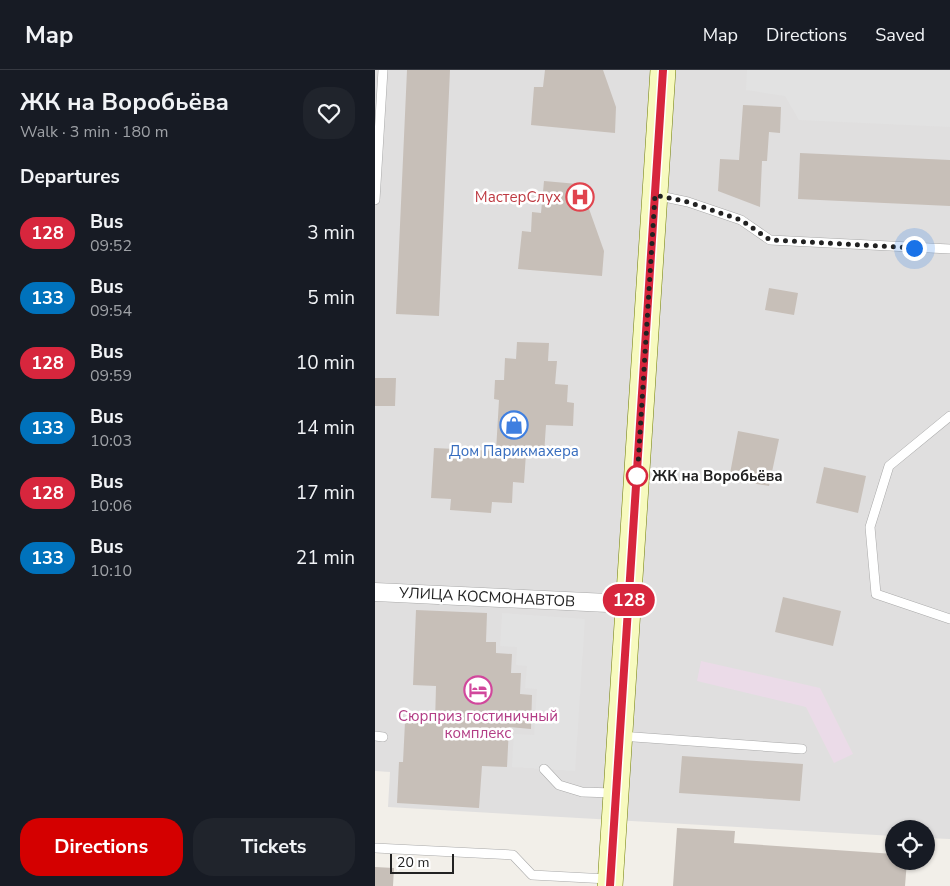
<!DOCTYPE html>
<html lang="en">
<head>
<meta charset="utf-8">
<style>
  body { margin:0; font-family:"Nunito Sans",sans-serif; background:#20242c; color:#f1f3f6; height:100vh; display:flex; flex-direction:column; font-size:19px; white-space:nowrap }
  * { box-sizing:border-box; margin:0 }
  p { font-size:16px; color:#9ea1a6 }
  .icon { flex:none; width:28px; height:28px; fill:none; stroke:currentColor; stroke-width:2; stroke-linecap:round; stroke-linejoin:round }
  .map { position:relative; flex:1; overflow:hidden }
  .drawer { display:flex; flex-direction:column; background:#171b24; width:375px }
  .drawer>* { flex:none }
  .badge { padding:0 10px; border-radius:16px; font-size:18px; line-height:32px }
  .buttons { position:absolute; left:510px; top:750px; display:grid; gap:10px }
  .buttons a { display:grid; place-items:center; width:50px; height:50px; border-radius:50%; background:#171b24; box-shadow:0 1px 4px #0004; font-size:25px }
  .scale { position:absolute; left:15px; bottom:12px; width:64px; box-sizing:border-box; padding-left:5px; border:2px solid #222; border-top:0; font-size:14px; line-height:18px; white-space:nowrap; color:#222; -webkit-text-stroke:4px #fff; paint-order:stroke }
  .you { position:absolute; width:25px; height:25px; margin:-12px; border:4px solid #fff; border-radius:50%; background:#1a73e8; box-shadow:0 0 0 8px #1a73e833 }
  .map>.badge { position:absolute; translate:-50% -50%; box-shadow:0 0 0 2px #fff }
  h2 { padding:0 20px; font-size:19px; line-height:45px }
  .round { display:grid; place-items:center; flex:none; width:52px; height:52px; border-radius:20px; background:#20242c }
  .headline { display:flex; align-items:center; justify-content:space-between; height:85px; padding:0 20px }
  h1 { font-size:24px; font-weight:700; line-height:38px }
  .cta { display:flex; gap:10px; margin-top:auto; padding:10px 20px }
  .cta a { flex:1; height:58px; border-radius:20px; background:#d40000; color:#fff; font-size:20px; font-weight:700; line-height:58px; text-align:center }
  .cta a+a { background:#20242c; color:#f1f3f6 }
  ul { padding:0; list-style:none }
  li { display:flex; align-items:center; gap:15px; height:65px; padding:0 20px }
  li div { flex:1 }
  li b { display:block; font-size:19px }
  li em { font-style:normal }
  li .badge { min-width:55px; font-weight:700; text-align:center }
  header { display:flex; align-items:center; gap:30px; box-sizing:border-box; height:70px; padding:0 25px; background:#171b24; border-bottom:1px solid #363941 }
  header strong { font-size:24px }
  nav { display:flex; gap:28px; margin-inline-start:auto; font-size:18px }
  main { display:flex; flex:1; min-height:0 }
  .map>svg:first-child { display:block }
  .residential { fill:#e0dfdf }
  .industrial { fill:#ebdbe8 }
  .parking { fill:#e2e2e2 }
  .building { fill:#c7bfb8 }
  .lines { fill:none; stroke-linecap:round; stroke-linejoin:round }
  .lane-casing { stroke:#a9a9a9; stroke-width:10 }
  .street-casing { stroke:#a9a9a9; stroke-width:19 }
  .secondary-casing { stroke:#707d05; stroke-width:26 }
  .lane { stroke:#fff; stroke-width:9 }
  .street { stroke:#fff; stroke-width:18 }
  .secondary { stroke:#f7fabf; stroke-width:25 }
  .line-casing { stroke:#fff; stroke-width:11 }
  .line { stroke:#d7263d; stroke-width:8 }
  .walk { stroke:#222; stroke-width:5; stroke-dasharray:0 9 }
  .stop-dot { fill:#fff; stroke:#d7263d; stroke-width:2.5 }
  .labels { text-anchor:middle; stroke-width:5; stroke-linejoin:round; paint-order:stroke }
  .health-label { font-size:15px; fill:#be3a42; stroke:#fff; text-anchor:end }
  .shop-label { font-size:15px; fill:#366cbe; stroke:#fff }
  .stop-label { font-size:15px; font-weight:bold; fill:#222; stroke:#fff; text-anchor:start }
  .street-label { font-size:15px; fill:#222; stroke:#fff }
  .hotel-label { font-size:15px; fill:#b23c85; stroke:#fff }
</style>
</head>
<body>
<header>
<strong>Map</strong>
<nav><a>Map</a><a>Directions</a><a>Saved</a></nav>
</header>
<main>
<section class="drawer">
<div class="headline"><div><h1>ЖК на Воробьёва</h1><p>Walk · 3 min · 180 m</p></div><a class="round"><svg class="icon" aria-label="heart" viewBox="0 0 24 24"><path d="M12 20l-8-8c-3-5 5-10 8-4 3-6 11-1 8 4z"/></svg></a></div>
<h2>Departures</h2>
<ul>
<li><span class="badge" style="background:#d7263d;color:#fff">128</span><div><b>Bus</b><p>09:52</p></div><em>3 min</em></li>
<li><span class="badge" style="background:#0072bc;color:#fff">133</span><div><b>Bus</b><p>09:54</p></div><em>5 min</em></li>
<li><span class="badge" style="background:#d7263d;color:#fff">128</span><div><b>Bus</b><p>09:59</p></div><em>10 min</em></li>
<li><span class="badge" style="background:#0072bc;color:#fff">133</span><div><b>Bus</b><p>10:03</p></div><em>14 min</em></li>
<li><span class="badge" style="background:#d7263d;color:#fff">128</span><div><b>Bus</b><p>10:06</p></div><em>17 min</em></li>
<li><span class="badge" style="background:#0072bc;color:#fff">133</span><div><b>Bus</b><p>10:10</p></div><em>21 min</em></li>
</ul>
<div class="cta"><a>Directions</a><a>Tickets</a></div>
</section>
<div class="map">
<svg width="575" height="816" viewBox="0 0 575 816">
  <rect width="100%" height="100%" fill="#f2efe9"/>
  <!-- residential -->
  <path class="residential" d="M0 0H575V769L551 768V759H519V766L13 737 15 702 0 701Z"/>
  <!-- industrial -->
  <path class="industrial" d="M326 591 445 618 478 684 459 693 431 637 322 611Z"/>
  <!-- parking -->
  <path class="parking" d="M372 0H575V57L424 50 410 26 371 20Z
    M127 543 210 549 200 701 137 697 139 664 159 665 162 619 150 618 152 596 141 595 142 577 125 576Z"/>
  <!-- building -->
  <path class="building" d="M32 0H75L64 246 21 244Z
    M170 0H228L241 37 240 63 156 55 159 17H168Z
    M368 35 406 37 405 63 394 62 392 91H387L385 137 343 121 345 89 364 90Z
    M425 83 575 90V136L423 129Z
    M169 111 214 115 213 136 229 181 227 206 143 199 147 161 156 162 157 142 166 143Z
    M394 218 423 223 419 245 390 240Z
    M142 272 174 273 173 291H182L180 314 193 315 192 332 199 333 198 356 171 355 169 384 151 383 149 413 138 412 137 433 117 432 116 443 75 440 76 429 56 428 59 378 121 381 124 330 119 329 120 310H129L130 288 141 289Z
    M0 308H21L20 336H0Z
    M363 361 404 369 394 416 354 409Z
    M449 397 491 406 483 443 441 433Z
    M408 527 466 541 458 576 400 562Z
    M41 540 112 543 111 572H121V583L137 584 136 603H146L145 624 157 625 156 659 134 657 132 697 107 696 104 738 22 733 24 692H28L30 652 60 653 61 616 38 615Z
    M307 686 428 694 425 731 304 723Z
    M302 758 360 761 359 773 519 784V791H532L530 816H298Z
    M0 797 19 798 18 816H0Z"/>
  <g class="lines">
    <!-- lane casing -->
    <g class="lane-casing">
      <path id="lane" d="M280 125 313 132 366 150 395 170 575 179
        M0 130 8 0
        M575 346 514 396 495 457 501 524 575 549
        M0 666 8 667
        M245 666 427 679
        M169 699 184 715 207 722 238 723
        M0 778 138 785 157 805 233 809"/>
    </g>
    <!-- street casing -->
    <g class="street-casing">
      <path id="street" d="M0 522 254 534"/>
    </g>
    <!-- secondary casing -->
    <g class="secondary-casing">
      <path id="secondary" d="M235 816 288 0"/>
    </g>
    <!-- lane -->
    <use href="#lane" class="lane"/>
    <!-- street -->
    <use href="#street" class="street"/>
    <!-- secondary -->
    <use href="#secondary" class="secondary"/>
  </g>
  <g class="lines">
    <!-- line casing -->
    <g class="line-casing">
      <path id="line" d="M235 816 288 0"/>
    </g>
    <!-- line -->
    <use href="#line" class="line"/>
    <!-- walk -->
    <path class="walk" d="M262 406V411L280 125 313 132 366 150 395 170 539 178"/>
  </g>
  <!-- icons -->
  <defs>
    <g id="hospital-ring" transform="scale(1.4375)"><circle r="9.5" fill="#fff" stroke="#e0444e" stroke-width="1.5"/><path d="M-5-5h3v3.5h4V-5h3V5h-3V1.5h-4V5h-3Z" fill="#e0444e"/></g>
    <g id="shop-ring" transform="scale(1.4375)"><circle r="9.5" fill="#fff" stroke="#3f7fe0" stroke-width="1.5"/><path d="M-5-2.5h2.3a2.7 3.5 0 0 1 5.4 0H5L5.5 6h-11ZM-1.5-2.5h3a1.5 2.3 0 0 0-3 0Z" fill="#3f7fe0"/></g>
    <g id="hotel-ring" transform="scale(1.4375)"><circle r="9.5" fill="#fff" stroke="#d1479c" stroke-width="1.5"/><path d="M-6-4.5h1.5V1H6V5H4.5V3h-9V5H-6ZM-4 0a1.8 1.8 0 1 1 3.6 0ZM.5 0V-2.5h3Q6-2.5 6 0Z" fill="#d1479c"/></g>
  </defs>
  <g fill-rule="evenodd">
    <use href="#hospital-ring" x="205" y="127"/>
    <use href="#shop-ring" x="139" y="355"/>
    <use href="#hotel-ring" x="103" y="620"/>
  </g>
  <!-- markers -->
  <circle class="stop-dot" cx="262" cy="406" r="10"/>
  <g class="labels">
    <!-- health labels -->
    <g class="health-label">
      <text x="186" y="132">МастерСлух</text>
    </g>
    <!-- shop labels -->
    <g class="shop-label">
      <text x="139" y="386">Дом Парикмахера</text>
    </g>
    <!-- stop labels -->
    <g class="stop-label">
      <text x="277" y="411">ЖК на Воробьёва</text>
    </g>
    <!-- street labels -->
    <g class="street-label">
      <text transform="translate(112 527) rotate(3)" y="5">УЛИЦА КОСМОНАВТОВ</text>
    </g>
    <!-- hotel labels -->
    <g class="hotel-label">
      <text x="103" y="651">Сюрприз гостиничный<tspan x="103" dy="17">комплекс</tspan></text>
    </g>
  </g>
</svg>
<div class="buttons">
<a><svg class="icon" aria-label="locate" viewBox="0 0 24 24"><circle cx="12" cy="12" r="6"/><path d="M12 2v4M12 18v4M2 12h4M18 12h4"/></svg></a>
</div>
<div class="scale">20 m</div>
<div class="you" style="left:539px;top:178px"></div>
<b class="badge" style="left:254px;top:530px;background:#d7263d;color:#fff">128</b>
</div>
</main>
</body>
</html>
